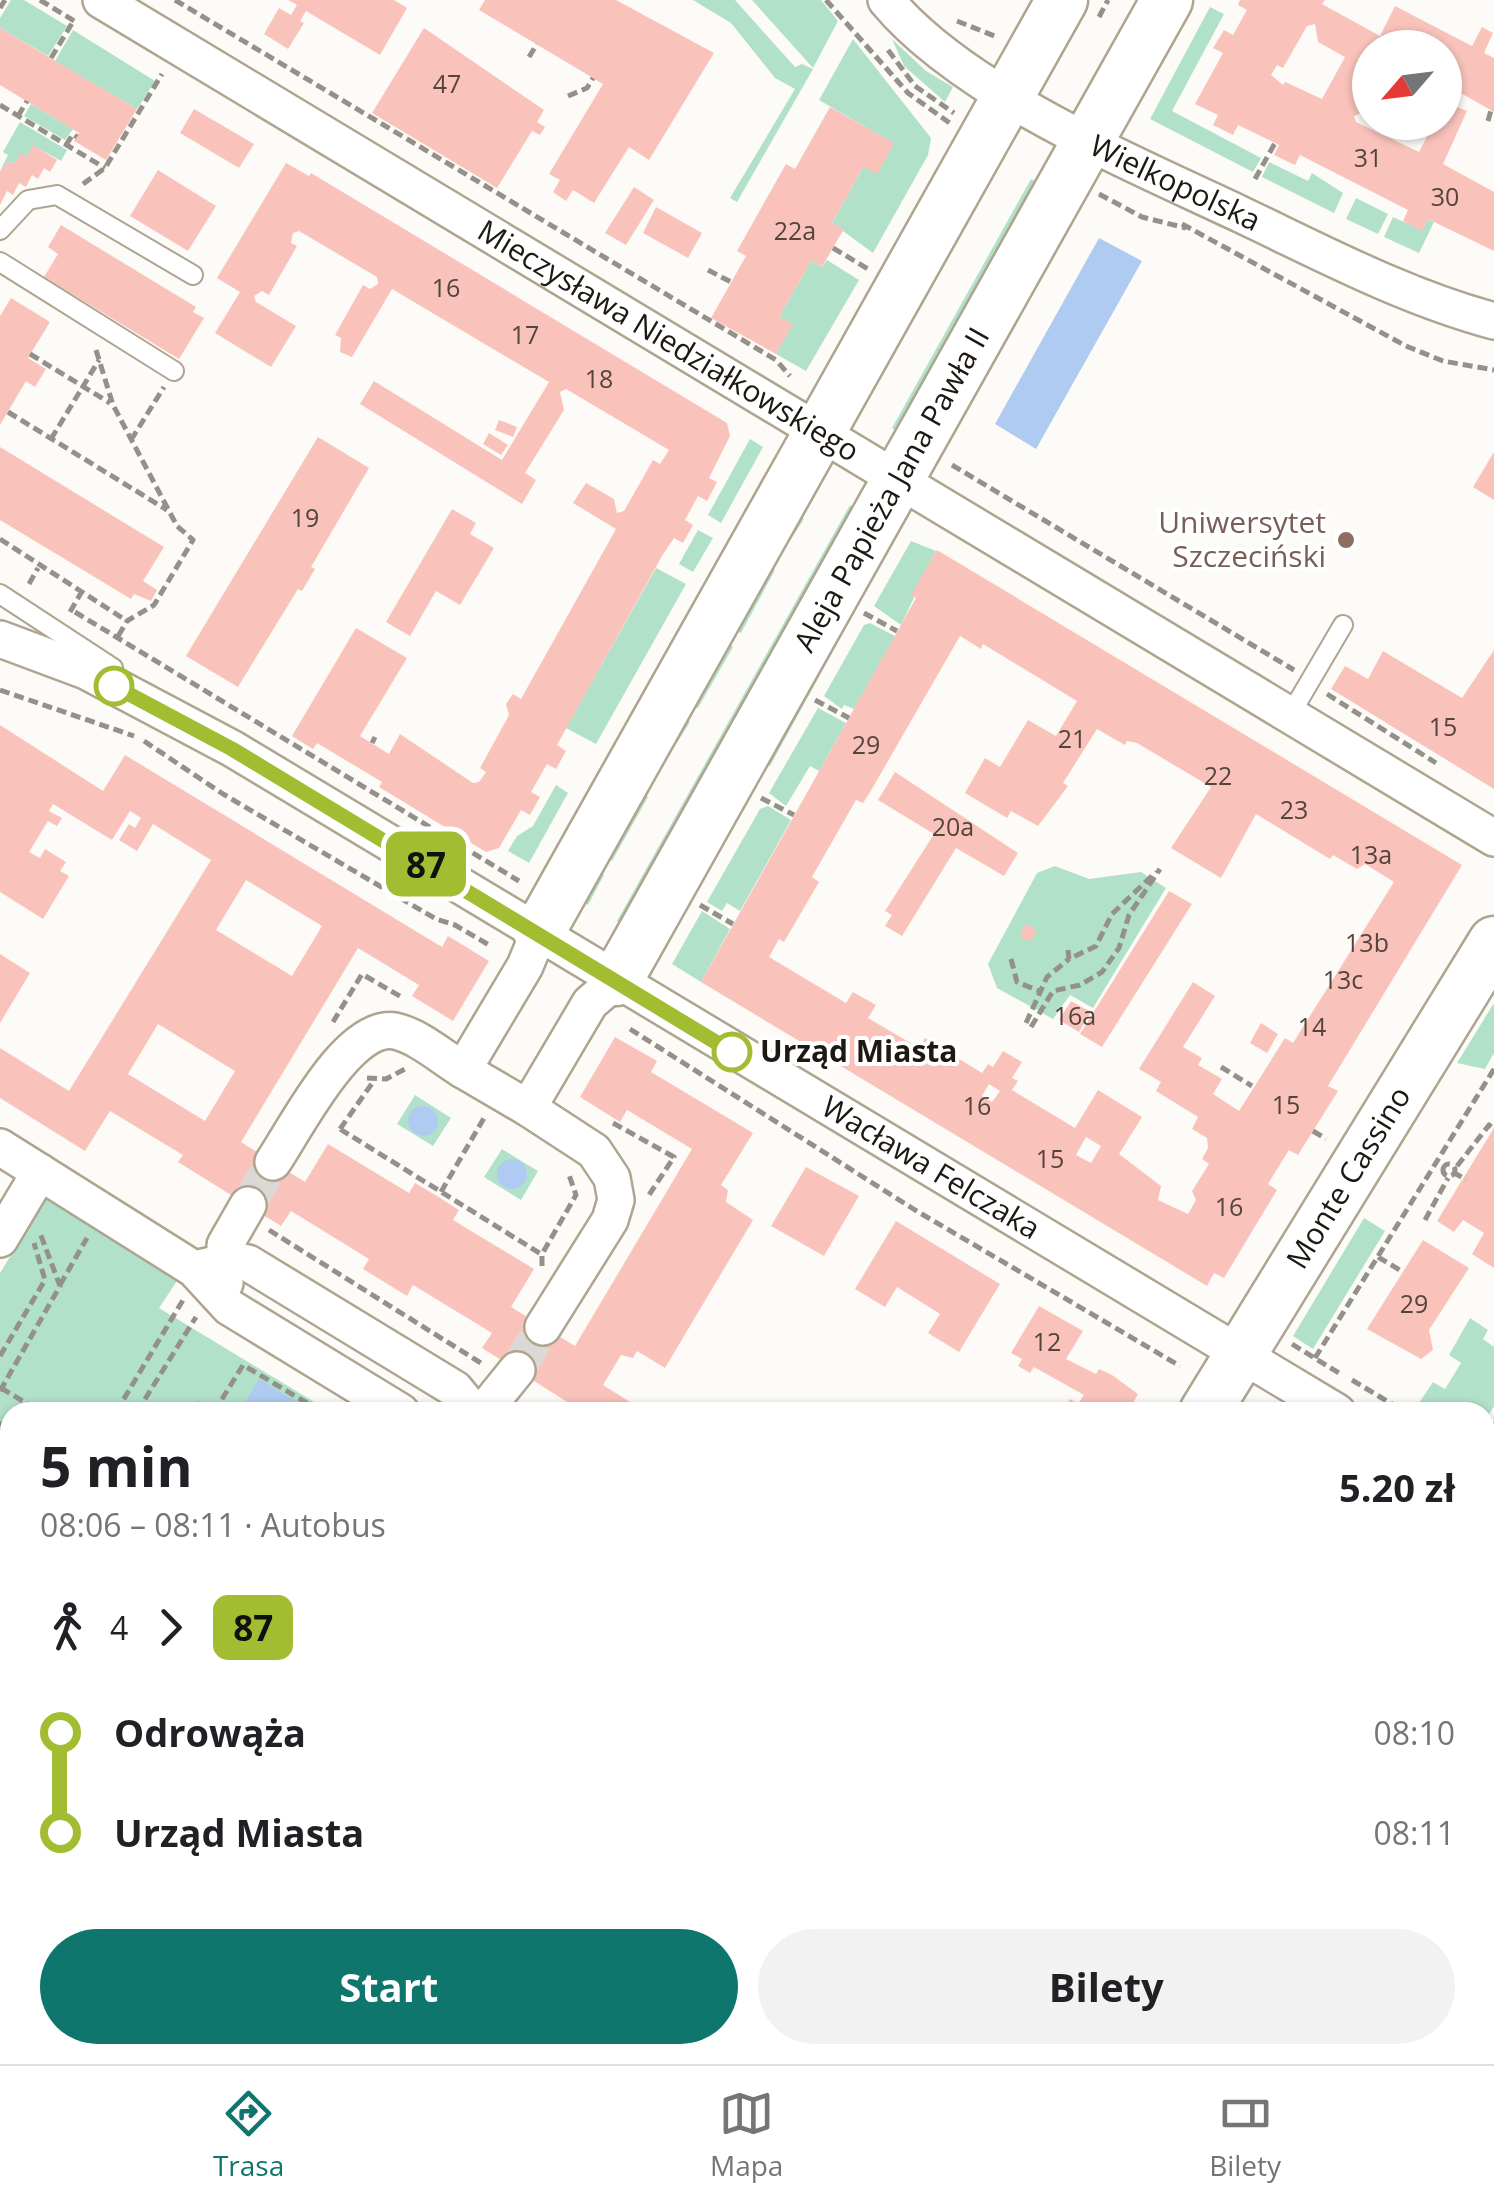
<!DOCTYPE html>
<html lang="pl">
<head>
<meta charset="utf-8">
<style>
  body { margin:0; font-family:"Open Sans",sans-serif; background:#f2f2f2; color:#202124; height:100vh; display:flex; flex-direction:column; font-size:38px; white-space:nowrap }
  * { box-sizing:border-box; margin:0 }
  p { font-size:32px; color:#757577 }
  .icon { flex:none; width:55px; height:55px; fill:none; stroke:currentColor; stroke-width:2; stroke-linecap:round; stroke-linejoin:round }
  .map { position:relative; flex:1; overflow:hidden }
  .sheet { position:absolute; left:0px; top:1402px; width:1495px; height:662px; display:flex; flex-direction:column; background:#fff; border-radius:30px 30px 0 0; box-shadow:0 2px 8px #0004 }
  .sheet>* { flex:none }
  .badge { padding:0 20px; border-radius:15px; font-size:35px; line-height:65px }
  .needle { width:65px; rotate:242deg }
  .buttons { position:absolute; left:1352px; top:30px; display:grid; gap:20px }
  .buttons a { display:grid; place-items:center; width:110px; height:110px; border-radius:50%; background:#fff; box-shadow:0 2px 8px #0004; font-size:50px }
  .map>.badge { position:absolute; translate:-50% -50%; box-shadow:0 0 0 5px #fff }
  .legs { display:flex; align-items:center; gap:15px; height:110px; padding:0 40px; font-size:32px }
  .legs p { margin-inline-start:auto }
  .overview { display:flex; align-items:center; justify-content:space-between; height:170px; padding:0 40px }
  h1 { font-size:55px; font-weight:700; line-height:75px }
  .cta { display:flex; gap:20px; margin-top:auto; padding:20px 40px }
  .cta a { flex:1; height:115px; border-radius:60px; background:#0f766e; color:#fff; font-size:40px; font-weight:700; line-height:115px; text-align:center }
  .cta a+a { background:#f2f2f2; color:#202124 }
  ul { padding:0 40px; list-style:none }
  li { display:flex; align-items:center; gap:35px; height:100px; font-size:38px }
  li i { display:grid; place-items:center; width:15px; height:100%; margin:0 12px; background:currentColor }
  li i::after { content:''; width:25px; height:25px; margin:-12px; border:8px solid; border-radius:50%; background:#fff }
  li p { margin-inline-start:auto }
  li:first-child i { background:linear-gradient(#0000 50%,currentColor 0) }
  li:last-child i { background:linear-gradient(currentColor 50%,#0000 0) }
  .menu { display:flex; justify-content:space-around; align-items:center; height:140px; border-top:2px solid #e0e0e0; background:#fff; font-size:28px; color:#757577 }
  .menu a { display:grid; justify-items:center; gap:5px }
  .menu .selected { color:#0f766e }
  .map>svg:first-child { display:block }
  .green { fill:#b2e1ca }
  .water { fill:#afcbf2 }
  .building { fill:#f9c3bb; fill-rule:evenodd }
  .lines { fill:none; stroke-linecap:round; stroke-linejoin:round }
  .street-tunnel { stroke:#dbd9d5; stroke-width:35; stroke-dasharray:35 18; stroke-linecap:butt }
  .lane-casing { stroke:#aea490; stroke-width:22 }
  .street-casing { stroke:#aea490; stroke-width:40 }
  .secondary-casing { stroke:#aea490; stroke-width:55 }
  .path { stroke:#94918b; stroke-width:5; stroke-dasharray:10 5; stroke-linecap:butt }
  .lane { stroke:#fff; stroke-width:18 }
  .street { stroke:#fff; stroke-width:35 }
  .secondary { stroke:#fff; stroke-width:50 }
  .line-1-casing { stroke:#fff; stroke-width:22 }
  .line-1 { stroke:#a2bd31; stroke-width:15 }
  .education-dot { fill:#8d6e63; stroke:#fff; stroke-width:4 }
  .stop-1-dot { fill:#fff; stroke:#a2bd31; stroke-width:5 }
  .labels { text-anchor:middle; stroke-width:8; stroke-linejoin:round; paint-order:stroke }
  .number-label { font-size:25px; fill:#54443c }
  .street-label { font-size:30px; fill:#1d1912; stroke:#fff }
  .education-label { font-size:30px; fill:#785e54; stroke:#fff; text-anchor:end }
  .stop-label { font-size:30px; font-weight:bold; fill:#1d1912; stroke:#fff; text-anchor:start }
</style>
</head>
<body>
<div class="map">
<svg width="1494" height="2064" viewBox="0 0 1494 2064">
  <rect width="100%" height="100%" fill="#fdfbf7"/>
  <!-- green -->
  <path class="green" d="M11 0H24L67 26 48 56 0 28V18Z
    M693 0H735L795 67 802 64 813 69 737 202 730 198 795 89 775 78 731 23Z
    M752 0H821L838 21 813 68Z
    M1210 7 1224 14 1172 111 1261 158 1253 172 1150 119Z
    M73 30 155 81 137 109 55 61Z
    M853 39 931 138 928 155 873 253 832 223 863 167 893 143 819 100Z
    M892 39 926 71 953 87 945 102 904 66Z
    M31 104 73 129 65 140 24 116Z
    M20 122 67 150 61 161 34 146 27 157 21 154 14 164 9 161 0 171 8 155 3 152Z
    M1269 162 1308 181 1312 173 1343 193 1334 213 1262 177Z
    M1031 179 1045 187 905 436 892 428Z
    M1356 198 1388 214 1378 234 1346 219Z
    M1393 217 1422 230 1428 219 1434 222 1419 253 1384 237Z
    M827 260 859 280 806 371 776 354 792 325 779 317 811 261 822 267Z
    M750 439 763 447 721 523 708 515Z
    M774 458 785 463 545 890 534 885Z
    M850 505 862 513 629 928 617 921Z
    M792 511 804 519 772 568 775 570 741 633 737 631 729 644 733 647 698 708 694 707 687 719 690 722 645 794 648 797 612 861 609 859 601 872 604 875 588 905 575 898Z
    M892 523 900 529 770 766 760 762Z
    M698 530 713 538 693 572 679 564Z
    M911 541 936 551 901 625 874 606Z
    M656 568 686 584 596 744 566 728Z
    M870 623 895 636 854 709 844 705 842 709 824 696 864 625Z
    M818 708 846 723 819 771 810 766 786 806 769 793Z
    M556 785 568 793 529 863 508 851 517 836 533 826Z
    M768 806 791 820 740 911 727 903 722 911 707 902 760 809Z
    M1055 866 1089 879 1141 872 1166 888 1093 1008 1070 995 1053 1019 997 988 988 964 1037 873Z
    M702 911 730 929 701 982 672 964Z
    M1494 1003V1053L1485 1069 1457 1063Z
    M415 1095 451 1118 433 1146 397 1124Z
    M502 1149 538 1171 521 1200 484 1177Z
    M47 1196 179 1278 159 1308 331 1412H10V2055H338L332 2064H0V1273Z
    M1364 1218 1385 1231 1313 1349 1293 1336Z
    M1470 1318 1488 1330 1483 1339 1494 1347V1406L1485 1421V1412H1435L1419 1403 1433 1382 1445 1389 1461 1363 1449 1355Z
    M1486 1586 1494 1590V1721L1485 1735Z"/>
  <!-- water -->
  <path class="water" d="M1099 238 1142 261 1036 449 995 424Z
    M408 1121a15 15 0 1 1 30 0a15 15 0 1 1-30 0Z
    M497 1174a15 15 0 1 1 30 0a15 15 0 1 1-30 0Z
    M259 1379 314 1412H239Z"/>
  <!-- building -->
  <path class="building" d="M288 0H394L407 8 380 55 306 11 300 21 304 23 288 49 264 34 279 8 291 15 297 5Z
    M485 0H616L714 53 649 160 629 147 594 203 573 190 566 201 553 192 560 180 549 174 603 84 479 10Z
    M1240 0H1325L1322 4 1380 36 1395 6 1472 46 1482 27 1493 33 1484 53 1494 58V112L1445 84V48H1370V109L1354 116 1356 122 1419 152 1429 133 1407 122H1445V102L1467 111 1443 164 1494 192V251L1428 219 1422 231 1403 221 1408 210 1300 155 1295 165 1274 155 1279 145 1238 125 1233 135 1213 125 1218 115 1195 104 1223 53 1213 48 1224 30 1233 35 1247 10 1238 5ZM1315 24 1318 42 1345 57 1322 99 1285 82 1283 85 1271 75 1277 65 1283 68 1307 26Z
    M0 28 137 109 106 160 74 141 79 133 0 85Z
    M424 28 544 110 537 122 545 127 540 135 532 131 497 188 372 113Z
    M830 107 894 143 877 174 863 167 832 223 844 229 838 239 822 267 811 261 779 317 793 324 776 354 711 318 746 256 737 251 786 164 795 169Z
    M194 109 254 144 239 168 180 133Z
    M33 145 57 160 50 172 44 168 38 179 32 175 26 187 19 183 13 195 7 191 0 205V171L9 161 14 164 21 153 27 157Z
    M286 163 309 176 311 173 727 423 730 436 709 478 717 482 707 501 698 496 685 520 693 525 683 543 674 538 662 556 557 745 566 751 556 769 547 764 531 792 540 797 530 815 521 810 499 848 486 852 379 787 382 782 317 743 313 749 292 736 356 628 407 658 360 736 389 754 400 734 473 783 479 782 486 772 480 768 509 715 506 704 513 694 521 699 616 529 573 503 586 483 614 499 617 513 624 511 653 460 660 464 669 450 566 389 560 392 564 410 525 473 536 480 522 504 360 404 374 381 502 460 549 382 392 289 352 357 340 352 341 338 335 335 363 285 370 289 378 284 377 277 299 231 293 233 291 243 297 246 269 295 262 291 254 296 256 302 296 326 271 367 215 333 240 292 217 278Z
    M158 170 216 206 188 251 130 216Z
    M634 187 654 200 626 245 605 233Z
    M656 207 702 233 688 258 643 233Z
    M61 225 196 307 193 312 204 318 179 359 44 277 58 254 48 247Z
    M11 298 50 322 28 358 46 369 35 387 26 381 0 425V316Z
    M499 420 517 427 513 437 495 430Z
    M489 433 508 445 501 455 483 444Z
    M318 437 369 468 311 567 315 569 302 591 298 589 238 687 186 656Z
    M0 447 164 547 143 581 157 590 151 601 134 594 131 599 0 520Z
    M1494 452V500L1473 487Z
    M452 509 476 523 470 534 494 548 460 605 436 591 410 636 386 622Z
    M937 550 1462 865 1328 1086 1338 1091 1298 1155 1289 1150 1279 1166 1268 1184 1277 1190 1224 1278 1214 1273 1207 1286 701 982 916 598 911 595ZM960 636 981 649 983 644 1077 701 1056 736 1028 720 1000 767 985 758 965 793 1007 818 1011 811 1038 826 1068 786 1063 783 1097 729 1125 745 1127 741 1137 743 1211 787 1171 848 1221 878 1256 814 1330 859 1333 855 1357 869 1365 864 1394 882 1293 1043 1285 1038 1239 1111 1213 1094 1222 1079 1198 1065 1202 1058 1183 1047 1215 996 1193 982 1139 1069 1161 1082 1156 1091 1198 1117 1192 1129 1207 1138 1208 1148 1202 1159 1209 1164 1192 1191 1196 1200 1188 1214 1158 1200 1161 1186 1119 1154 1142 1117 1098 1090 1075 1128 1012 1090 1018 1081 1012 1078 1022 1062 1003 1051 993 1067 988 1064 982 1073 925 1038 919 1048 868 1018 876 1005 853 992 846 1003 769 957 779 939 784 942 819 882 812 877 856 800 863 803 869 794ZM989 1084 1000 1091 992 1102 982 1096ZM1086 1137 1101 1146 1091 1163 1076 1155Z
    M1494 650V789L1331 689 1345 666 1368 679 1383 651 1462 698Z
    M0 725 103 791 125 755 442 947 448 936 489 961 453 1021 412 996 419 985 358 948 241 1142 305 1182 328 1144 409 1193 415 1183 437 1196 459 1210 453 1220 534 1269 511 1307 575 1346 692 1149 627 1110 620 1122 580 1097 615 1037 657 1061 651 1072 753 1133 721 1185 728 1190 726 1202 753 1220 665 1368 637 1351 633 1358 621 1355 603 1385 630 1402 623 1412H583L482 1348 492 1333 413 1285 407 1296 363 1269 369 1259 291 1211 281 1226 178 1162 183 1155 110 1111 85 1151 0 1098V1048L69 1091 211 860 153 824 137 851 119 840 129 824 135 828 141 818 130 811 112 840 53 804 49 811 62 818 57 826 48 821 29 852 40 858 45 849 66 862 60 871 69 876 43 919 0 892ZM246 880 322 926 292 976 216 930ZM158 1024 235 1071 205 1121 128 1074Z
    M895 772 1018 853 1004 876 956 848 902 936 885 926 892 915 885 911 934 834 878 800Z
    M1169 891 1192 904 1102 1047 1080 1034Z
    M1024 926H1031L1036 932 1032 940H1024L1020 934Z
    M0 954 30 973 0 1023Z
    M1071 1001 1091 1012 1079 1032 1059 1020Z
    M1261 1023 1278 1034 1267 1053 1250 1043Z
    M1494 1128V1268L1472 1254 1484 1233 1463 1220 1454 1232 1437 1221Z
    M806 1167 859 1196 824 1256 771 1226Z
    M896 1221 1000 1284 959 1352 928 1333 940 1314 929 1307 897 1287 885 1307 855 1289Z
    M1423 1240 1469 1268 1429 1330 1433 1350 1421 1359 1367 1329Z
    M1039 1306 1083 1331 1066 1359 1096 1374 1099 1369 1112 1375 1138 1394 1129 1410 1132 1412H1063L1070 1399 1078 1404 1084 1395 1034 1367 1030 1373 1018 1366 1022 1359 1011 1353Z
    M1494 2015V2043L1485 2037V2022L1489 2024Z
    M410 2055H475L470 2064H404Z
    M673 2055H737L732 2064H668Z
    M995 2055H1027L1022 2064H1001L992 2059Z
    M1229 2055H1284L1293 2064H1239Z"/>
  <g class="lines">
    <!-- street-tunnel -->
    <path class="street-tunnel" d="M248 1205 273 1162
      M517 1370 543 1327"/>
    <!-- lane casing -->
    <g class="lane-casing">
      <path id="lane" d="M0 230 28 200 57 195 193 275
        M0 262 174 371
        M0 594 113 668
        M1290 715 1343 625"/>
    </g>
    <!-- street casing -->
    <g class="street-casing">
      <g id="street">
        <path id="s1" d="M101 0 1494 838"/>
        <path id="s2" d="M886 0C962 92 1132 163 1242 215 1324 254 1405 297 1494 321"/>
        <path id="s3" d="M0 639 86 671 233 749 1337 1412"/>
        <path d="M463 1070 528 1108"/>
        <path d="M0 1147 194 1269 229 1307 401 1412"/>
        <path d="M273 1162C296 1128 348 1023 395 1031 418 1036 442 1057 463 1070L525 966 539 932"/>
        <path d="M0 1239 40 1172"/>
        <path d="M194 1269 234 1260 248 1263 455 1389 464 1400 465 1412"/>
        <path d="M225 1283V1245L248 1205"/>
        <path d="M543 1327 610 1220 616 1200 612 1178 594 1151 528 1108 590 1003 617 980"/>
        <path d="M483 1412 517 1370"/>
        <path d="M1485 1502 1494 1507"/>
        <path d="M350 2064 355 2055"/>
      </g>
    </g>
    <!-- secondary casing -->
    <g class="secondary-casing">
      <g id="secondary">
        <path d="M539 932 1062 0"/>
        <path id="s4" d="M617 980 1167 0"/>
        <path id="s5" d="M1205 1412 1494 942"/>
        <path d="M809 2064 814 2055"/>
      </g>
    </g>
    <!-- path -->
    <path class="path" d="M40 0 76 22
      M175 0 776 360 790 376
      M826 0 908 93 951 124
      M0 8 5 0
      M1099 17 1108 0
      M957 21 997 37
      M888 50 915 86 954 113
      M529 57 537 44
      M51 58 74 20
      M568 96 587 88 593 78
      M0 105 105 168
      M18 116 27 101
      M1488 121 1491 110
      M66 145 73 134 77 137
      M1255 179 1275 143
      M83 184 105 168 162 74
      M1099 194 1142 217 1186 228
      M1182 224 1406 346 1443 361 1494 370
      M833 248 868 269
      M708 270 731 282
      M96 350 113 405 177 526 193 540 154 605 127 621 117 638
      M30 354 110 403
      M8 412 167 510
      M51 439 99 360
      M131 440 164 387
      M952 465 1294 670
      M0 539 127 621
      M29 584 38 568
      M70 612 81 593
      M75 612 519 881
      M864 613 897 631
      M0 690 134 736
      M1327 694 1436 763
      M815 700 849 718
      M144 741 223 794 436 919 455 925 489 945
      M372 743 375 737
      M761 798 794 815
      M700 905 733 924
      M1068 950 1069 959 1096 946 1112 914 1156 872
      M1011 959 1017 982 1039 991
      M333 1022 362 974 403 998
      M1026 1023 1047 977 1069 959
      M1031 1027 1053 991 1080 985 1102 972 1119 948 1129 915 1160 869
      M630 1029 915 1210 1180 1366
      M1221 1067 1252 1086
      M367 1078 386 1079 407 1068
      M613 1123 674 1157 647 1198
      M340 1129 541 1254
      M340 1129 373 1082
      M1313 1131 1326 1139
      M1443 1170a6 6 0 1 1 12 0a6 6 0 1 1-12 0Z
      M1457 1166 1489 1125 1494 1129
      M1453 1172 1466 1180
      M441 1192 484 1118
      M1425 1220 1448 1178
      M269 1230 484 1365
      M1378 1257 1403 1272
      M542 1266V1254L576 1195 568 1172
      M60 1285 87 1238
      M1292 1344 1342 1375
      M0 1356 45 1280 34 1243
      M1315 1358 1494 1069
      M1352 1380 1405 1412
      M1 1388 41 1412
      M0 1391 60 1286 40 1233
      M116 1412 183 1300
      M137 1412 196 1317
      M193 1412 198 1404 213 1412
      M214 1412 243 1365 322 1412
      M0 1423 10 1429
      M1485 1437 1494 1422
      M1485 1461 1494 1467
      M1485 1540 1494 1546
      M0 1548 10 1532
      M0 1566 10 1573
      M1485 1569 1494 1574
      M0 1669 10 1803
      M1485 1739 1494 1726
      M0 1896 10 1892
      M33 2055 34 2064
      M132 2064 138 2055
      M229 2064 235 2055
      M275 2064 281 2055
      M886 2064 891 2055"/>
    <!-- lane -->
    <use href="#lane" class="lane"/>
    <!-- street -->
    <use href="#street" class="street"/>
    <!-- secondary -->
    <use href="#secondary" class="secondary"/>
  </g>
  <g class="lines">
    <!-- line-1 casing -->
    <g class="line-1-casing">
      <path id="line-1" d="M114 686 232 749 732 1052"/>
    </g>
    <!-- line-1 -->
    <use href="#line-1" class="line-1"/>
  </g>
  <!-- markers -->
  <circle class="education-dot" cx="1346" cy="540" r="10"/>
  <g class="stop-1-dot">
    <circle cx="114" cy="686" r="18"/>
    <circle cx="732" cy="1052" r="18"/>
  </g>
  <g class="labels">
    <!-- number labels -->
    <g class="number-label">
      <text x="447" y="93">47</text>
      <text x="1368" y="167">31</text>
      <text x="1445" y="206">30</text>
      <text x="795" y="240">22a</text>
      <text x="446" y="297">16</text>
      <text x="525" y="344">17</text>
      <text x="599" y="388">18</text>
      <text x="305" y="527">19</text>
      <text x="1443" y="736">15</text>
      <text x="1072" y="748">21</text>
      <text x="866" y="754">29</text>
      <text x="1218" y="785">22</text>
      <text x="1294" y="819">23</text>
      <text x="953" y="836">20a</text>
      <text x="1371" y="864">13a</text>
      <text x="1367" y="952">13b</text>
      <text x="1343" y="989">13c</text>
      <text x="1075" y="1025">16a</text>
      <text x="1312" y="1036">14</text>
      <text x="1286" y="1114">15</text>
      <text x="977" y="1115">16</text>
      <text x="1050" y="1168">15</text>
      <text x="1229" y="1216">16</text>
      <text x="1414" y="1313">29</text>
      <text x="1047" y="1351">12</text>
    </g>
    <!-- street labels -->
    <g class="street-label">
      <text dy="10" stroke="none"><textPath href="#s2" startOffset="345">Wielkopolska</textPath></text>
      <text dy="10" stroke="none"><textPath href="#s1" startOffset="662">Mieczysława Niedziałkowskiego</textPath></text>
      <text dy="10" stroke="none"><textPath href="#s4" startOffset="562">Aleja Papieża Jana Pawła II</textPath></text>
      <text dy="10" stroke="none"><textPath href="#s3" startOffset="1072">Wacława Felczaka</textPath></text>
      <text dy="10" stroke="none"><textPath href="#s5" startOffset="275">Monte Cassino</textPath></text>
    </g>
    <!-- education labels -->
    <g class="education-label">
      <text x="1326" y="533">Uniwersytet<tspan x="1326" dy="34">Szczeciński</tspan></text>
    </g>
    <!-- stop labels -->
    <g class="stop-label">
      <text x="760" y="1062">Urząd Miasta</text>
    </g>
  </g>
</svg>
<div class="buttons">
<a><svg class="needle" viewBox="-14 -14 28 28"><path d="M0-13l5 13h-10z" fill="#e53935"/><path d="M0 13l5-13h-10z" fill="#757577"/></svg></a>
</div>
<b class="badge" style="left:426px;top:864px;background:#a2bd31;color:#111">87</b>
<section class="sheet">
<div class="overview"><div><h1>5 min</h1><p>08:06 – 08:11 · Autobus</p></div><b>5.20 zł</b></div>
<div class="legs"><svg class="icon" aria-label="walk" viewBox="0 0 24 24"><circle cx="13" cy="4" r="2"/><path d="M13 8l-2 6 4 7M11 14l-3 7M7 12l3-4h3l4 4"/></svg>4<svg class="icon" aria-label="forward" viewBox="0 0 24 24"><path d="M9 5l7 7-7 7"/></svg><b class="badge" style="background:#a2bd31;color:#111">87</b></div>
<ul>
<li><i style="color:#a2bd31"></i><b>Odrowąża</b><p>08:10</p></li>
<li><i style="color:#a2bd31"></i><b>Urząd Miasta</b><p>08:11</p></li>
</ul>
<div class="cta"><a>Start</a><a>Bilety</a></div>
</section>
</div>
<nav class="menu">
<a class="selected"><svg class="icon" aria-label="directions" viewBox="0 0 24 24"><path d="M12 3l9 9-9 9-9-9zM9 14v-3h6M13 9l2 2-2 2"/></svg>Trasa</a>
<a><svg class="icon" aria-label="map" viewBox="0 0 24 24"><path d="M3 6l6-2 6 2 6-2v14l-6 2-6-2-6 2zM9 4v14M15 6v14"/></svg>Mapa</a>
<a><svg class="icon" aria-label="tickets" viewBox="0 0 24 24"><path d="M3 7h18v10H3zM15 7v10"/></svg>Bilety</a>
</nav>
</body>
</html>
